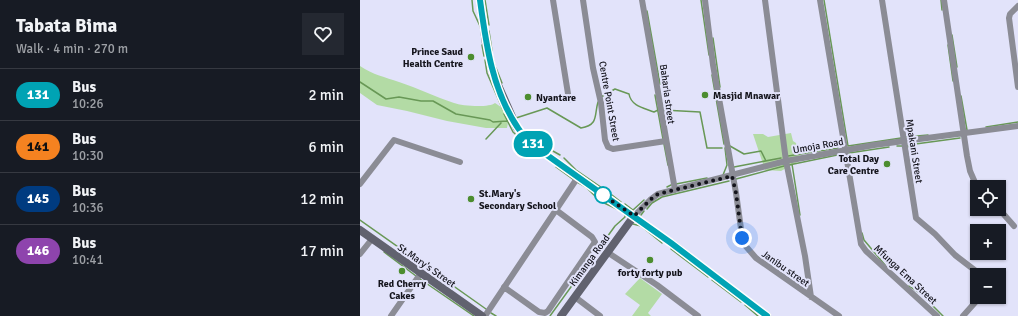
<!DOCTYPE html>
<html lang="en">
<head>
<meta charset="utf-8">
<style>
  body { margin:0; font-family:Signika,sans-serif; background:#242831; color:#f1f3f6; height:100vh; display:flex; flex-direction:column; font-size:15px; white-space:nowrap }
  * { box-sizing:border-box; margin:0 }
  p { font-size:13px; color:#9ea1a6 }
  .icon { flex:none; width:22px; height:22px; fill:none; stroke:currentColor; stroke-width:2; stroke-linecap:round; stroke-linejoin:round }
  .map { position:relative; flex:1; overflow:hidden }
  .details { display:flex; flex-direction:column; background:#171b24; width:360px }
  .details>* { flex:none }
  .badge { padding:0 8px; border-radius:13px; font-size:14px; line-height:26px }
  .controls { position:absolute; left:610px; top:180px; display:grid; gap:8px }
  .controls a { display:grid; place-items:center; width:36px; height:36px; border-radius:0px; background:#171b24; box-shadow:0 1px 3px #0004; font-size:20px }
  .you { position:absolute; width:20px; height:20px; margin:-10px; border:3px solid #fff; border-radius:50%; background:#1a73e8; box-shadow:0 0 0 6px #1a73e833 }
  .map>.badge { position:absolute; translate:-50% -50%; box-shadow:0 0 0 2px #fff }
  .round { display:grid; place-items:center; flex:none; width:42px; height:42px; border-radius:0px; background:#242831 }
  .summary { display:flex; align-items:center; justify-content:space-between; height:68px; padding:0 16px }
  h1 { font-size:19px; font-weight:700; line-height:30px }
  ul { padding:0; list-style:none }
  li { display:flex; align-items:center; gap:12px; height:52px; padding:0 16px; border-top:1px solid #363941 }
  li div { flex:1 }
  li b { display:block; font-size:15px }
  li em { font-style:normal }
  li .badge { min-width:44px; font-weight:700; text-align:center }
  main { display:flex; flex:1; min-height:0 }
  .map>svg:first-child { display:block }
  .green { fill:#b3dba5 }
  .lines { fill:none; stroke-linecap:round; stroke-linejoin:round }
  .stream { stroke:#689856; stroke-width:1.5 }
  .street { stroke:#8b8c95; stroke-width:6 }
  .secondary { stroke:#61626f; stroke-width:8 }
  .line-casing { stroke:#fff; stroke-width:9 }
  .line { stroke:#00a3b4; stroke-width:6 }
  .walk { stroke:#14141c; stroke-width:4; stroke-dasharray:0 7.2 }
  .poi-dot { fill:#4c8d2f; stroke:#e2e3fa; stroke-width:1.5 }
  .stop-dot { fill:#fff; stroke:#00a3b4; stroke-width:2 }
  .labels { text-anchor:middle; stroke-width:4; stroke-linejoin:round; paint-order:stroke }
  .poi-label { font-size:10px; font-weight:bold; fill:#14141c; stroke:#e2e3fa; text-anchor:start }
  .street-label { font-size:10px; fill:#14141c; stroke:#e2e3fa }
</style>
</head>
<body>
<main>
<section class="details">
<div class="summary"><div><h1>Tabata Bima</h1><p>Walk · 4 min · 270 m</p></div><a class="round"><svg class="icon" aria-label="heart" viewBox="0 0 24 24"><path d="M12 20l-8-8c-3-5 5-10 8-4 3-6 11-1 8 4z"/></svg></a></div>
<ul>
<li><span class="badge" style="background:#00a3b4;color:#fff">131</span><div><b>Bus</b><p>10:26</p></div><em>2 min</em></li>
<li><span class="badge" style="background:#f58220;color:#111">141</span><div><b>Bus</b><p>10:30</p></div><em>6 min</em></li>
<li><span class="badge" style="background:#003b80;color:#fff">145</span><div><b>Bus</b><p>10:36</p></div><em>12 min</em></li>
<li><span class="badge" style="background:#8e44ad;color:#fff">146</span><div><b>Bus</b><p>10:41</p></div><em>17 min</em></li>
</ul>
</section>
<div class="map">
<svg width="658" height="316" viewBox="0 0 658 316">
  <rect width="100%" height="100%" fill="#e2e3fa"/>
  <!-- green -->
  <path class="green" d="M0 66C13 75 25 77 39 82 58 88 75 97 94 103 102 106 129 108 135 103 144 108 150 117 147 128H126L87 121 47 111 17 105 0 93Z
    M431 133 433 141 436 143 441 160 421 171 405 170 393 134H403L408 137Z
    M280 278 302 294 288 313 291 316H272L280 305 265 294Z"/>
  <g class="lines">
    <!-- stream -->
    <path class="stream" d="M112 0 113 11 120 26
      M125 0 129 25
      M341 0 349 55
      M464 0 488 146 541 138
      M581 0 582 10
      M287 11 300 84
      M129 31 132 51
      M592 35 597 67
      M353 38 360 87
      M122 45 124 56
      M588 45 593 81
      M125 60 127 73 143 110
      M136 68 142 83
      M352 75 364 144
      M0 82 26 99 39 97 61 101H73L96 114 130 120 133 122 147 121
      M295 95 303 139
      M601 96 607 130
      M241 97 255 89 269 94C271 106 284 108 294 112L300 109
      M303 110 340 112 347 148H362
      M144 114 153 132 175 152
      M156 118 187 108 221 128C239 125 234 115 238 102
      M626 127 658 122
      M546 137 568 135
      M126 139 141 123
      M177 142 200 155
      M304 144 308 165
      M370 146 384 154 401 151 406 161
      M537 146H542
      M548 147V145L600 138
      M489 154V153L529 147
      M428 156 478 148
      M204 158 216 170 248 192
      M432 164 440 215
      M429 165 482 154
      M196 167 214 180
      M374 167 421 158
      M363 175 367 165 365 148
      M376 179 424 166
      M217 182 226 187 240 201 257 209
      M316 184 347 178
      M307 187 311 185
      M252 195 261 202
      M265 204 273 210 284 200
      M287 209 292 203 302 197 369 181
      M281 215 284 211
      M0 220 126 309
      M273 224 281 226 302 243
      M502 233 504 240 525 265
      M311 249 348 277
      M24 252 56 276
      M60 279 114 316
      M352 280 381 302
      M549 286 561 294 583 316
      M385 305 398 316
      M131 313 136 316
      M190 316 255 226 265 217V215"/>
    <!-- street -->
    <path class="street" d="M193 0 209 100
      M223 0 233 68 241 103 245 140 248 147 253 149 306 141
      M282 0 315 190
      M345 0 353 65 376 193 383 243 396 258 479 316
      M405 0 426 161 445 256 451 297
      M460 0 501 244 506 251 577 316
      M522 0 556 218 575 234 595 255 621 275
      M584 0 607 156 610 171 617 187
      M658 6 650 14 649 18 658 87
      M0 184 34 140 100 162
      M639 209 654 226
      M274 216 290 200 298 194 426 161 514 145 658 126
      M247 252 297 285 338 316
      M0 254 12 239
      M144 287 179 312 185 313 188 311 235 242 232 237 196 210
      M215 297 240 316
      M31 316 61 273
      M125 316 218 177
      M603 316 620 297"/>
    <!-- secondary -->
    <path class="secondary" d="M120 0 126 44 134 76 157 128 177 148 311 243 407 316
      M0 230 122 316
      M201 316 274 216"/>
  </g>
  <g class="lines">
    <!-- line casing -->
    <g class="line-casing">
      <path id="line" d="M120 0C126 44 132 90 158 128 163 136 170 142 177 148L311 243 407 316"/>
    </g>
    <!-- line -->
    <use href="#line" class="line"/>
    <!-- walk -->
    <path class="walk" d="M243 195 239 192 274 216 290 200 298 194 372 176 376 193 382 238"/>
  </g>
  <!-- markers -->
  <g class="poi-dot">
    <circle cx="111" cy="57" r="4"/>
    <circle cx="345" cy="95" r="4"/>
    <circle cx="168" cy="97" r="4"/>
    <circle cx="527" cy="164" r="4"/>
    <circle cx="111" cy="199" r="4"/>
    <circle cx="290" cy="260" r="4"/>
    <circle cx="42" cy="271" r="4"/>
  </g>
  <circle class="stop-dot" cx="243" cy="195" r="8"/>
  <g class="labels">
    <!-- poi labels -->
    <g class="poi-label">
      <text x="103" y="55" text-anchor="end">Prince Saud<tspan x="103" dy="12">Health Centre</tspan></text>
      <text x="353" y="99">Masjid Mnawar</text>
      <text x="176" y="101">Nyantare</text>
      <text x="519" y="162" text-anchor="end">Total Day<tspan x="519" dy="12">Care Centre</tspan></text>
      <text x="119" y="197">St.Mary's<tspan x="119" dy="12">Secondary School</tspan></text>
      <text x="290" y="276" text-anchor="middle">forty forty pub</text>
      <text x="42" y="287" text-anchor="middle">Red Cherry<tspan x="42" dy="12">Cakes</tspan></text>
    </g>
    <!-- street labels -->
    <g class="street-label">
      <text transform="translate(308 94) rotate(82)" y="4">Baharia street</text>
      <text transform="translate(250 101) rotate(80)" y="4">Centre Point Street</text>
      <text transform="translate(458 145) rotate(-10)" y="4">Umoja Road</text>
      <text transform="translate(555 151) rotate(81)" y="4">Mpakani Street</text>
      <text transform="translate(229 260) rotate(-54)" y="4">Kimanga Road</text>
      <text transform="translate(67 265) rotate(35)" y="4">St.Mary's Street</text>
      <text transform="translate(426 268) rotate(35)" y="4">Janibu street</text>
      <text transform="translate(546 274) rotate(43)" y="4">Mfunga Ema Street</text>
    </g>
  </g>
</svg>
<div class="controls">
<a><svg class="icon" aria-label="locate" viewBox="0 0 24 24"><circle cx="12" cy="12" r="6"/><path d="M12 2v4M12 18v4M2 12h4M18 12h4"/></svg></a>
<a>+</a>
<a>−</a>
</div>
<div class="you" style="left:382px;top:238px"></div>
<b class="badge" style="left:173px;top:144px;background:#00a3b4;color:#fff">131</b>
</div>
</main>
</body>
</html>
